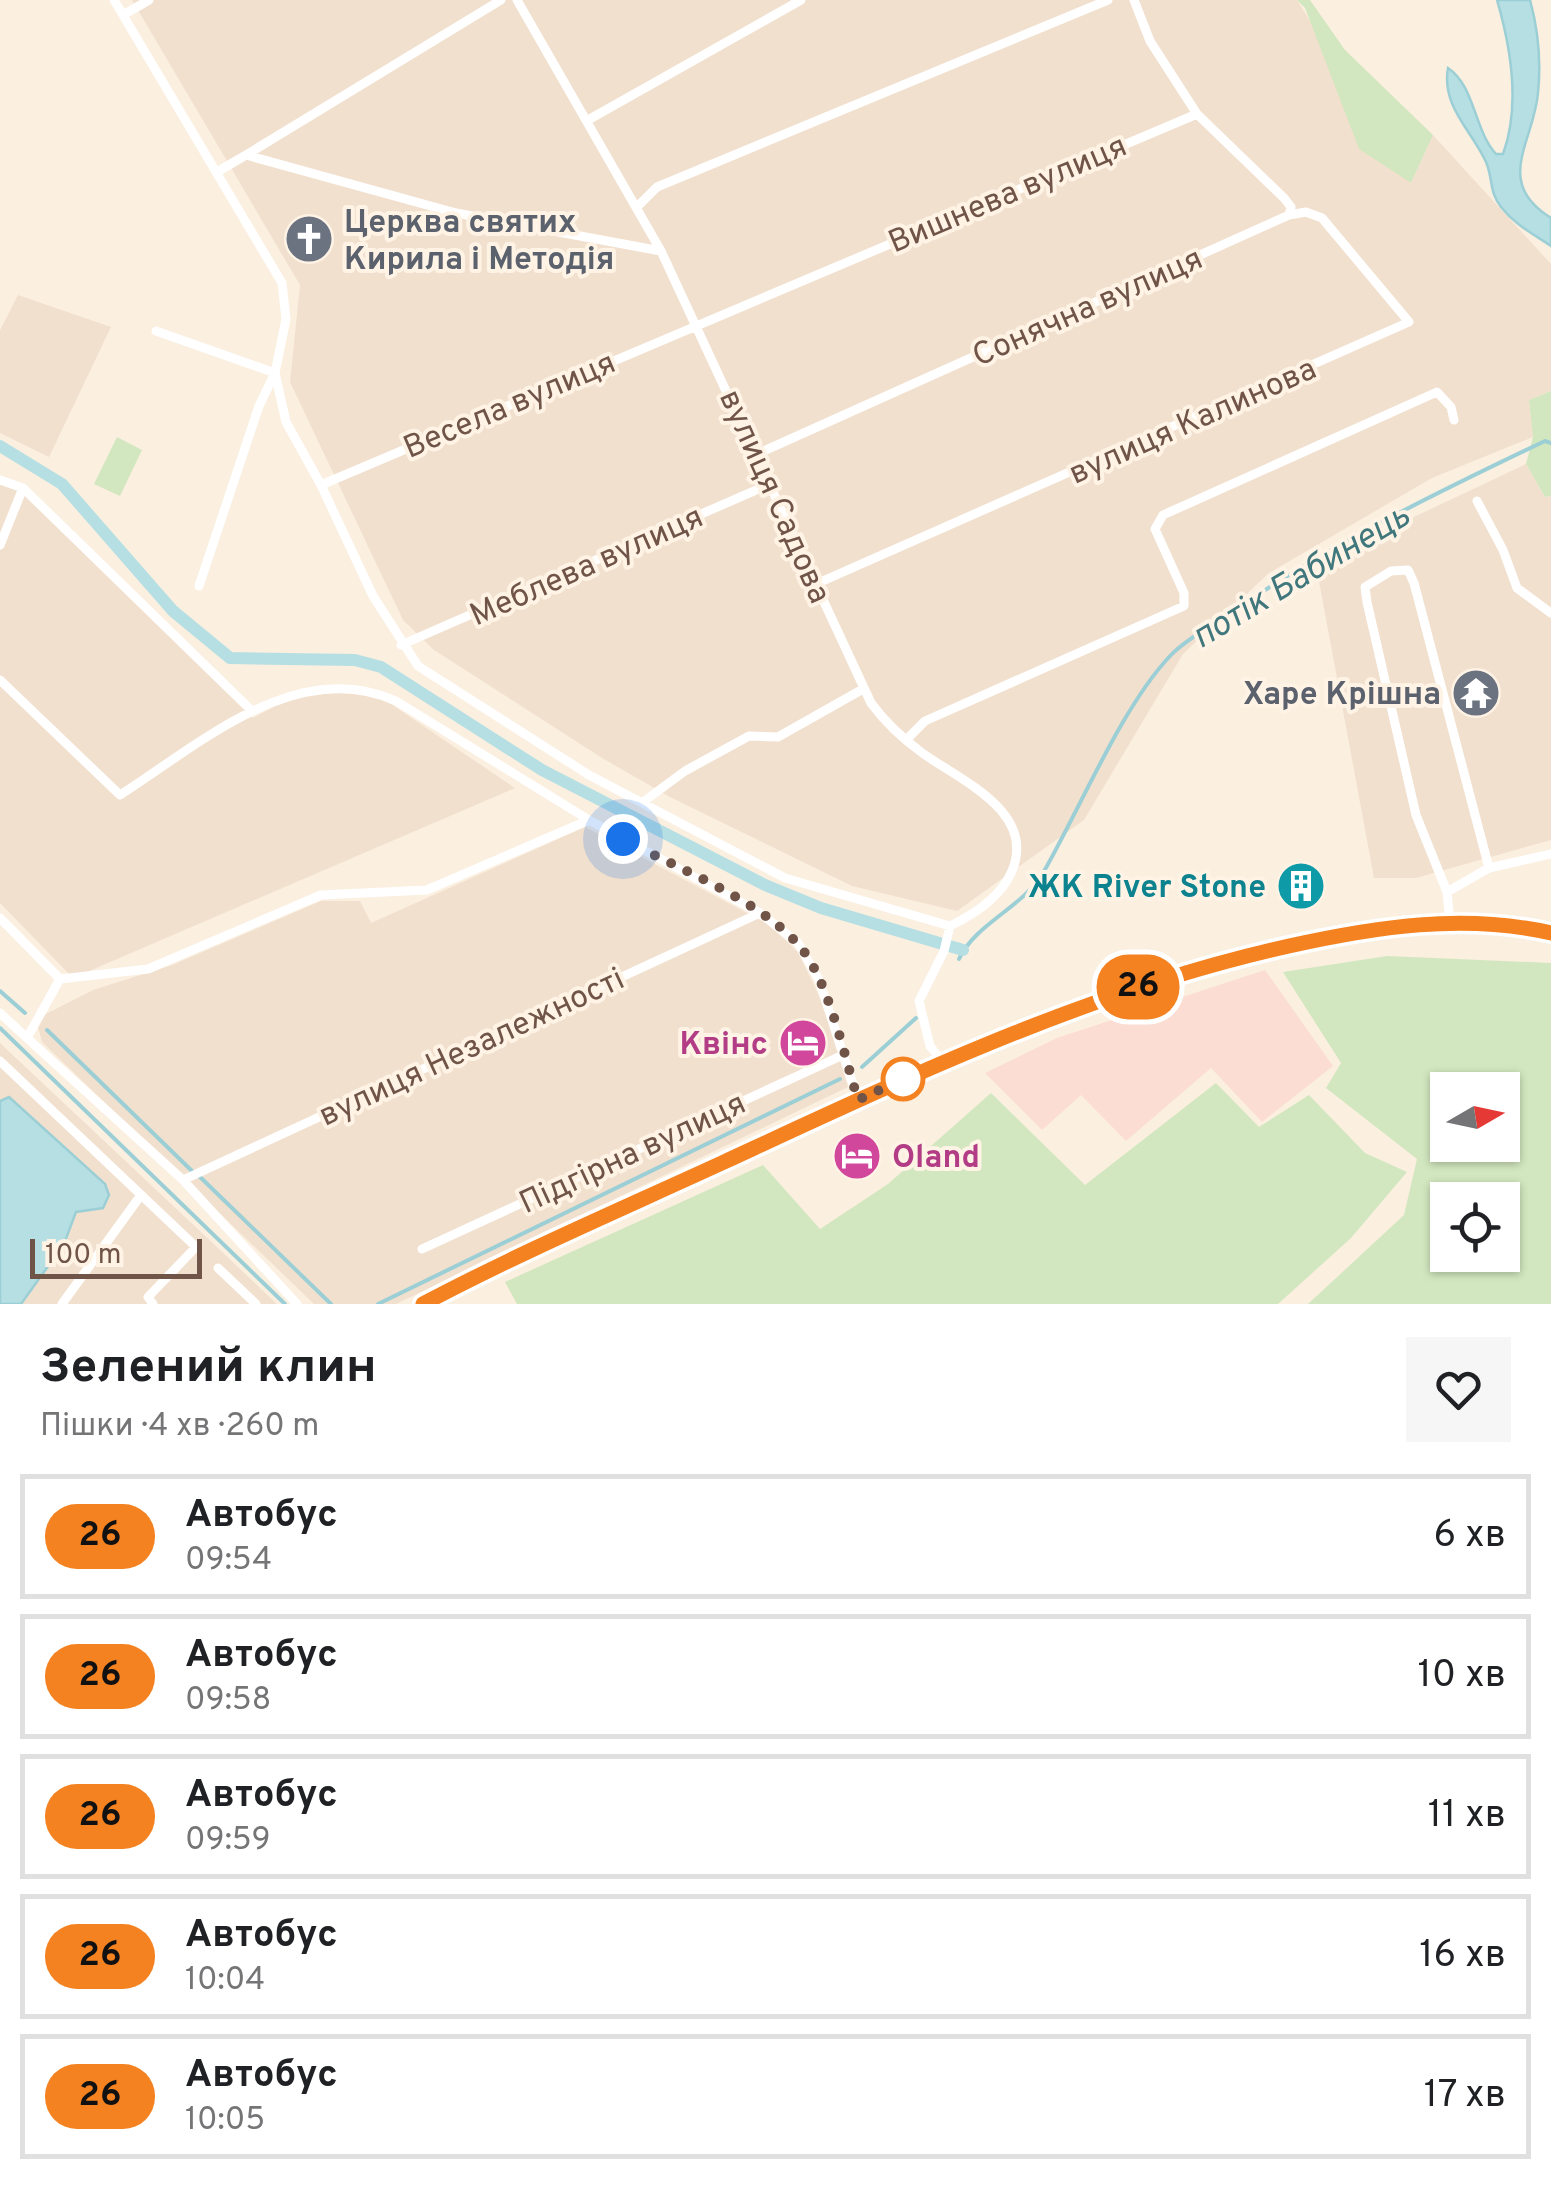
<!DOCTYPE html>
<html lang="uk">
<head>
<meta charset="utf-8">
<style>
  body { margin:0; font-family:Overpass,sans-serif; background:#f6f6f6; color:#202124; height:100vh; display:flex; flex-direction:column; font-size:38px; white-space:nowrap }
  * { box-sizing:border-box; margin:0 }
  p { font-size:32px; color:#757577 }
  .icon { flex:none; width:55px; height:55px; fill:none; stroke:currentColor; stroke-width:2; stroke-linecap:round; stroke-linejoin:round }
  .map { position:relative; height:1304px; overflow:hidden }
  .sheet { display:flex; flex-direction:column; background:#fff; flex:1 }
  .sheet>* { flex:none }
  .badge { padding:0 20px; border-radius:32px; font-size:35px; line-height:65px }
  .needle { width:65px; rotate:81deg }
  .fabs { position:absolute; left:1430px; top:1072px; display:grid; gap:20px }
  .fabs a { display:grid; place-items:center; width:90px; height:90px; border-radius:0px; background:#fff; box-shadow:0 2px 8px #0004; font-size:50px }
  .scale { position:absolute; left:30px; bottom:25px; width:172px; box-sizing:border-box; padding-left:10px; border:5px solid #705448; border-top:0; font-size:28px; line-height:35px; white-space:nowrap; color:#705448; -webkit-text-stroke:8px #fef3e5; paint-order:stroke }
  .you { position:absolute; width:50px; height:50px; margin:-25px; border:8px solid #fff; border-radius:50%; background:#1a73e8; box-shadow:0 0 0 15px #1a73e833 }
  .map>.badge { position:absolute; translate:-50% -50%; box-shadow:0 0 0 5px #fff }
  .round { display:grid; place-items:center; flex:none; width:105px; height:105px; border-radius:0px; background:#f6f6f6 }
  .overview { display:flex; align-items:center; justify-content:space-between; height:170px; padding:0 40px }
  h1 { font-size:48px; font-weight:700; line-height:75px }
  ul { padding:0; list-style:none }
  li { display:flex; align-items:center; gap:30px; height:125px; margin:0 20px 15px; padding:0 20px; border:5px solid #e0e0e0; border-radius:0px }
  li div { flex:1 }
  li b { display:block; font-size:38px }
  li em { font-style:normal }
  li .badge { min-width:110px; font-weight:700; text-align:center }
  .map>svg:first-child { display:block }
  .residential { fill:#f2e0ce }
  .commercial { fill:#fbddd3 }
  .green { fill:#d2e7bf; fill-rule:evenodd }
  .water { fill:#b5dfe3; stroke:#9ccfd5; stroke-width:2.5 }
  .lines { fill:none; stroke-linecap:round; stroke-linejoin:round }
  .stream { stroke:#9ccfd5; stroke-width:4 }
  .canal { stroke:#b5dfe3; stroke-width:12 }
  .minor { stroke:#fff; stroke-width:9 }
  .primary { stroke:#f8cf99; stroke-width:15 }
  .line-casing { stroke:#fff; stroke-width:22 }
  .line { stroke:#f58220; stroke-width:15 }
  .walk { stroke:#705448; stroke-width:10; stroke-dasharray:0 18 }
  .stop-dot { fill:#fff; stroke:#f58220; stroke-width:5 }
  .labels { text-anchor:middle; stroke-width:8; stroke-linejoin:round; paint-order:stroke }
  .street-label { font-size:32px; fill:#705448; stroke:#fef3e5 }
  .worship-label { font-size:32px; font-weight:bold; fill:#5b616d; stroke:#fef3e5; text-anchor:start }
  .culture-label { font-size:32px; font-weight:bold; fill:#0d838f; stroke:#fef3e5; text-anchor:end }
  .hotel-label { font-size:32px; font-weight:bold; fill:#b23c85; stroke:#fef3e5; text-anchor:end }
  .water-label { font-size:35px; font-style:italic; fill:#40777d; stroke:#fef3e5 }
</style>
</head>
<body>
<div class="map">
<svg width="1551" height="1304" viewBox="0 0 1551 1304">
  <rect width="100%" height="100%" fill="#fbefe0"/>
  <!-- residential -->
  <path class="residential" d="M132 0H1297L1411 183 1433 135 1551 264V391L1529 400 1533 437 1432 478 1269 573 1183 654 1084 820 957 911 852 886 670 797 602 758 434 650 403 620 290 382 300 285Z
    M18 295 111 327 49 457 0 433V330Z
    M1526 464 1545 497 1551 496V840L1416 878H1374L1318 576 1361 542Z
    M0 483 27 494 253 718 290 698 359 690 391 704 515 788 73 978 0 903Z
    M585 827 768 924 798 952 822 1002 848 1087 396 1304H314L42 1042 38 1027 44 1015 93 990 172 965 321 901H360L371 923Z
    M0 1043 217 1247 277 1304H0Z"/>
  <!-- commercial -->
  <path class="commercial" d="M1265 970 1333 1066 1262 1122 1211 1068 1126 1141 1081 1095 1042 1130 985 1073 1057 1038Z"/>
  <!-- green -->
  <path class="green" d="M1297 0H1310L1345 50 1433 135 1411 183 1359 149 1305 8Z
    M1551 391V496L1545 497 1526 464 1533 437 1529 400Z
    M117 437 142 450 120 496 94 484Z
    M1387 956 1551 963V1304H1308L1404 1215 1417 1159 1326 1088 1341 1063 1283 972ZM1448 1090H1502V1145H1448ZM1448 1200H1502V1255H1448Z
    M1216 1083 1259 1127 1309 1095 1365 1153 1407 1172 1351 1238 1278 1304H517L505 1282 763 1165 820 1229 888 1184 991 1093 1085 1185Z"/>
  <!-- water -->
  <path class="water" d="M1497 0H1530C1538 29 1541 63 1538 93 1534 142 1493 182 1551 218V246C1532 233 1515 225 1501 207 1489 192 1493 178 1486 162 1472 131 1441 106 1448 68 1475 86 1474 130 1496 154H1503C1521 105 1511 48 1497 0Z
    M9 1097 105 1184 109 1195 103 1208 76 1212 64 1244 21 1304H0V1101Z"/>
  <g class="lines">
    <!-- stream -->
    <path class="stream" d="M959 959C976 923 1022 908 1043 873 1080 809 1121 708 1170 656 1186 639 1212 626 1232 612 1329 545 1438 492 1545 441L1551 443
      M0 991 25 1013
      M0 1028 285 1304
      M47 1030 192 1171
      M862 1067 916 1018
      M199 1176 331 1304
      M378 1304 840 1079"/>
    <!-- canal -->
    <path class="canal" d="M0 446 62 484 173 611 230 658 355 660 381 667 542 770 765 885 821 908 963 950"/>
    <!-- minor -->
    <path class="minor" d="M114 0 282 283 286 319 275 373 286 422 321 485 373 596 418 666 589 775 785 878 950 926
      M517 0 661 251 871 703C885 722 902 738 921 752 959 780 1037 811 1012 871 1001 897 975 914 950 926L944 951 919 1001 930 1046 942 1061
      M123 15 149 0
      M588 120 801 0
      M246 155 501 0
      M217 172 246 155 456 213 661 251
      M638 206 657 187 1108 0
      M156 331 275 373 259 406 199 586
      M757 454 1289 215 1291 207 1284 198 1197 114
      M0 480 23 488 252 711
      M321 485 1197 114 1150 41 1134 0
      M1477 501 1503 550 1517 588 1551 613
      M0 545 23 488
      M816 584 1409 322 1322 218 1306 212 1289 215
      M401 645 770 484
      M0 680 120 795C200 744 297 656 396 701L589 820 760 913 798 943 819 980 858 1100
      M906 740 925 721 1184 606V593L1155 529 1163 515 1437 392 1451 407 1454 420
      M643 802 685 771 749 736 778 737 863 689
      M1447 892 1416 815 1367 602 1365 587 1391 571 1408 570 1414 583 1489 868
      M0 918 60 979 27 1038 183 1180 297 1304
      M1450 923 1447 892 1489 868 1551 854
      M60 979 148 969 321 895 427 890 589 820
      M0 1013 27 1038
      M0 1061 196 1247 148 1297 153 1304
      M183 1180 760 913
      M422 1249 843 1055
      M218 1268 256 1304
      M62 1304 141 1195"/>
    <!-- primary -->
    <path class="primary" d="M423 1304C527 1248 637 1202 745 1152 922 1071 1097 988 1289 946 1375 927 1463 913 1551 933"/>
  </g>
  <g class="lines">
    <!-- line casing -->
    <g class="line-casing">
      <path id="line" d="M423 1304C521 1252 624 1208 724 1162 908 1077 1090 990 1289 946 1375 927 1463 913 1551 933"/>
    </g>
    <!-- line -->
    <use href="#line" class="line"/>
    <!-- walk -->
    <path class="walk" d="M623 839C676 868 755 898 796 942 828 975 844 1056 858 1100L914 1074 903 1079"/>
  </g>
  <!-- icons -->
  <defs>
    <g id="church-disc" transform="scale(2.5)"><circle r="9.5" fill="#6b7280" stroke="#fef3e5"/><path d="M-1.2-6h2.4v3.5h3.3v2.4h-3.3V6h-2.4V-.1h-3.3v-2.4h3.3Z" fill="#fff"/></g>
    <g id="temple-disc" transform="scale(2.5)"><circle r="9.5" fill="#6b7280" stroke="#fef3e5"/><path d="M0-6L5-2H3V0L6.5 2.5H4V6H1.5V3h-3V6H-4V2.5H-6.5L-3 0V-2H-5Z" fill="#fff"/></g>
    <g id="building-disc" transform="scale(2.5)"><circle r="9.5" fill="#0f9aa8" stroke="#fef3e5"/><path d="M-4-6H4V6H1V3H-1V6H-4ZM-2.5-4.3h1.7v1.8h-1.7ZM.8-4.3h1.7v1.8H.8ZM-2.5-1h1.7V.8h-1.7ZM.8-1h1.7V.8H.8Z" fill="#fff"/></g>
    <g id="hotel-disc" transform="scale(2.5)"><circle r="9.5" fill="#d1479c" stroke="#fef3e5"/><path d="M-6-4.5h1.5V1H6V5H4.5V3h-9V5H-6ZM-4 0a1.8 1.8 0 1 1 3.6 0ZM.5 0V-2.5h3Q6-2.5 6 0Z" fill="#fff"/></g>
  </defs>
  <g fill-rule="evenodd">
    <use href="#church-disc" x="309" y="239"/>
    <use href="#temple-disc" x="1476" y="693"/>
    <use href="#building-disc" x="1301" y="886"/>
    <use href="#hotel-disc" x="803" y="1043"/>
    <use href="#hotel-disc" x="857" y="1156"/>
  </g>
  <!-- markers -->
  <circle class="stop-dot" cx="903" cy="1079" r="20"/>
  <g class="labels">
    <!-- street labels -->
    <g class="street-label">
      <text transform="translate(1007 193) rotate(-23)" y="11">Вишнева вулиця</text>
      <text transform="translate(1087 306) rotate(-24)" y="11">Сонячна вулиця</text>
      <text transform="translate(509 404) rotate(-23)" y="11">Весела вулиця</text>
      <text transform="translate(1192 420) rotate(-24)" y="11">вулиця Калинова</text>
      <text transform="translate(776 496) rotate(66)" y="11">вулиця Садова</text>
      <text transform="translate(586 565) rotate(-24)" y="11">Меблева вулиця</text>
      <text transform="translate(471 1046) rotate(-25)" y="11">вулиця Незалежності</text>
      <text transform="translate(632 1152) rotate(-25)" y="11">Підгірна вулиця</text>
    </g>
    <!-- worship labels -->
    <g class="worship-label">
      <text x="344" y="232">Церква святих<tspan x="344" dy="37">Кирила і Методія</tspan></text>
      <text x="1441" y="704" text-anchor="end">Харе Крішна</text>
    </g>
    <!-- culture labels -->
    <g class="culture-label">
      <text x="1266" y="897">ЖК River Stone</text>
    </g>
    <!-- hotel labels -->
    <g class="hotel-label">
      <text x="768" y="1054">Квінс</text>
      <text x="892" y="1167" text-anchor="start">Oland</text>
    </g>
    <!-- water labels -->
    <g class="water-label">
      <text transform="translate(1300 575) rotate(-31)" y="12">потік Бабинець</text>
    </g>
  </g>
</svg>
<div class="fabs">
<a><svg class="needle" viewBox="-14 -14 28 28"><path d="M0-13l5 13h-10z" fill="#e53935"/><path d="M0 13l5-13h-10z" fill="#757577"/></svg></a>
<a><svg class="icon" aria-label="locate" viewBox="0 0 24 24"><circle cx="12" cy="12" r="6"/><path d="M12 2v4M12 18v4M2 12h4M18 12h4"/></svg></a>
</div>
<div class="scale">100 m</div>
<div class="you" style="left:623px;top:839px"></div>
<b class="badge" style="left:1138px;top:987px;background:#f58220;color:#111">26</b>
</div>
<section class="sheet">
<div class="overview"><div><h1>Зелений клин</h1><p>Пішки · 4 хв · 260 m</p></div><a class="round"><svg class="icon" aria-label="heart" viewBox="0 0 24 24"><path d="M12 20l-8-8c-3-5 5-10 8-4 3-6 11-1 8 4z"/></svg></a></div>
<ul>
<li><span class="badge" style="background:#f58220;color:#111">26</span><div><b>Автобус</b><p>09:54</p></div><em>6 хв</em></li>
<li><span class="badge" style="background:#f58220;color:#111">26</span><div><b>Автобус</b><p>09:58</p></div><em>10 хв</em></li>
<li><span class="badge" style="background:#f58220;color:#111">26</span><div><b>Автобус</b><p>09:59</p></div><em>11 хв</em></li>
<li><span class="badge" style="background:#f58220;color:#111">26</span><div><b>Автобус</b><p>10:04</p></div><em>16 хв</em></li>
<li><span class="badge" style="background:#f58220;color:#111">26</span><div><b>Автобус</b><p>10:05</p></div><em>17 хв</em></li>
</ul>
</section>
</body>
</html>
